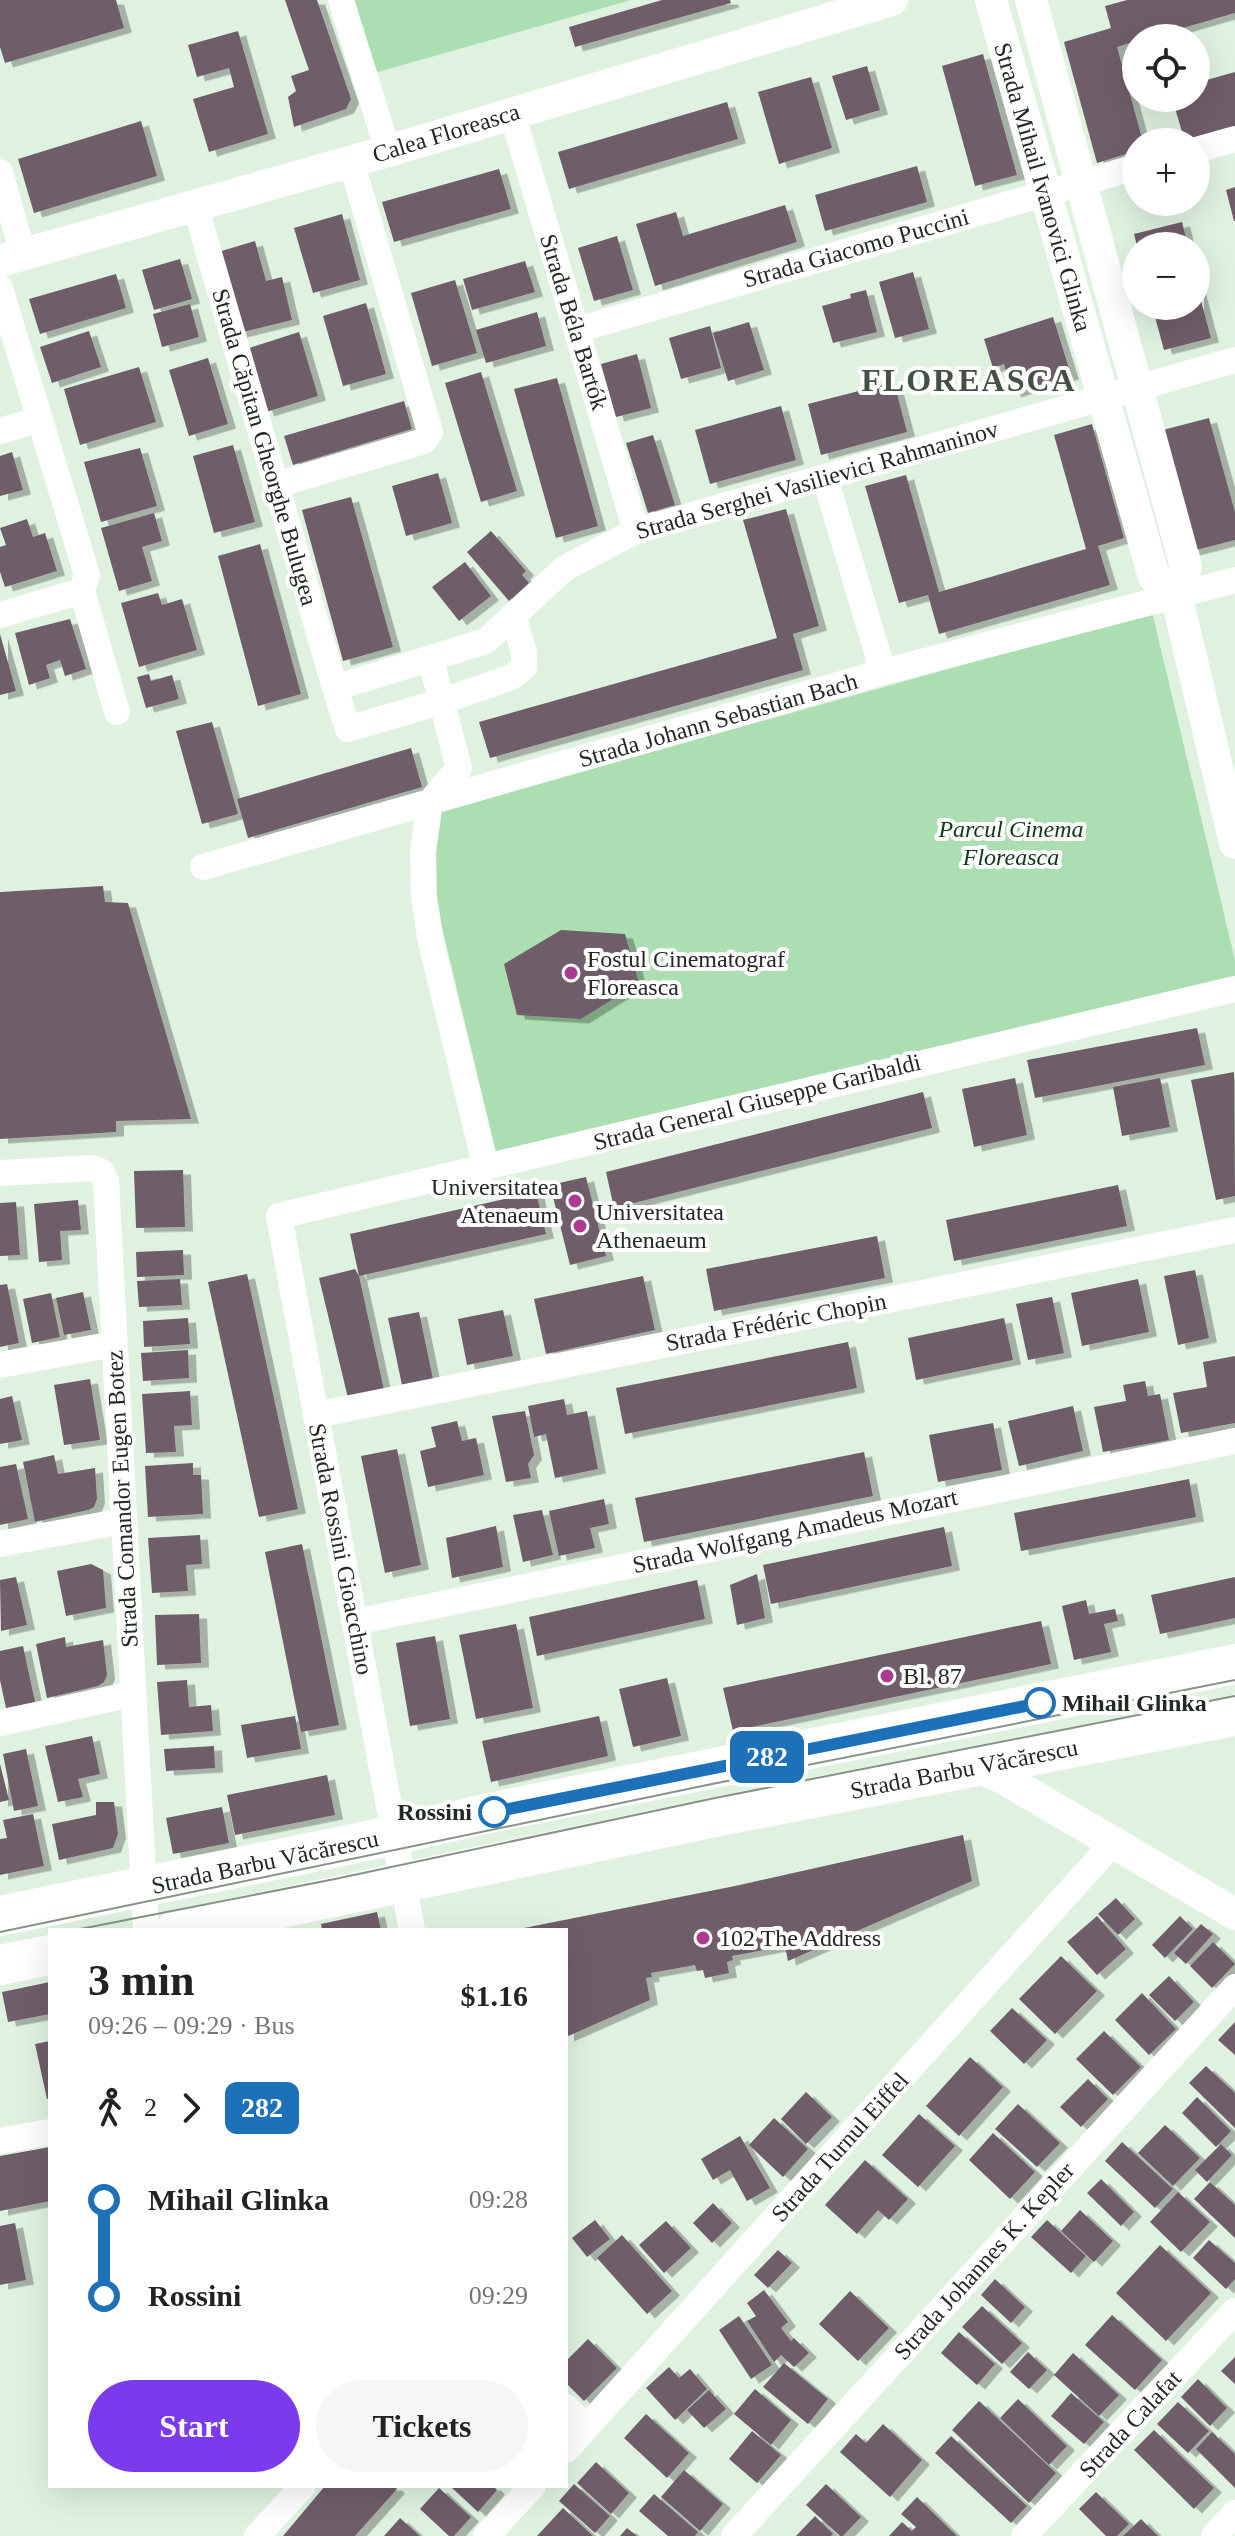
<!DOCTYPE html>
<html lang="en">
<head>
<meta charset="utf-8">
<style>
  body { margin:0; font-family:Georgia,serif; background:#f6f6f6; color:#222; height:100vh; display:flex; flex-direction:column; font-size:30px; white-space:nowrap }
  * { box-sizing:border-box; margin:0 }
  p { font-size:26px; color:#767676 }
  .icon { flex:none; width:44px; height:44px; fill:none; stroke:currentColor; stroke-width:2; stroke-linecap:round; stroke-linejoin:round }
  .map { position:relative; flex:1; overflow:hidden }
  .drawer { position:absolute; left:48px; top:1928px; width:520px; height:560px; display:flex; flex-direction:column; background:#fff; border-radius:0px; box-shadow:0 8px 32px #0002 }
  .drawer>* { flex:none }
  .badge { padding:0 16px; border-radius:12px; font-size:28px; line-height:52px }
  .buttons { position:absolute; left:1122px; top:24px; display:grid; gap:16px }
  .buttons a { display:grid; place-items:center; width:88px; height:88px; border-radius:50%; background:#fff; box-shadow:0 8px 32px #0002; font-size:40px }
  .map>.badge { position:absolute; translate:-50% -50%; box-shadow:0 0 0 4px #fff }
  .legs { display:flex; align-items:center; gap:12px; height:88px; padding:0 40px; font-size:26px }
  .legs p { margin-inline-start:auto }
  .overview { display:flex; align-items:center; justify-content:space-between; height:136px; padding:0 40px }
  h1 { font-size:44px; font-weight:600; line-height:60px }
  .primary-button { display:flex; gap:16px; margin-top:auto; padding:16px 40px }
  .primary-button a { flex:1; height:92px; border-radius:48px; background:#7c3aed; color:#fff; font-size:32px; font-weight:600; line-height:92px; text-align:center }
  .primary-button a+a { background:#f6f6f6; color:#222 }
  ul { padding:0 40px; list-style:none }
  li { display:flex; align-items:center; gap:28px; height:96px; font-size:30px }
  li i { display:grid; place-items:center; width:12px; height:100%; margin:0 10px; background:currentColor }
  li i::after { content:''; width:20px; height:20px; margin:-10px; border:6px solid; border-radius:50%; background:#fff }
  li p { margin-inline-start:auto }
  li:first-child i { background:linear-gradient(#0000 50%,currentColor 0) }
  li:last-child i { background:linear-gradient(currentColor 50%,#0000 0) }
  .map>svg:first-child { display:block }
  .green { fill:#abdeb0 }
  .building { fill:#705d6a; filter:url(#shadow) }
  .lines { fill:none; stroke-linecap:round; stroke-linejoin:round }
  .minor { stroke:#fff; stroke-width:26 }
  .tertiary { stroke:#fff; stroke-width:32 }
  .primary { stroke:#fff; stroke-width:40 }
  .tram { stroke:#869386; stroke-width:2 }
  .line-1-casing { stroke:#fff; stroke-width:18 }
  .line-1 { stroke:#1d71b8; stroke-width:12 }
  .poi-dot { fill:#ac3992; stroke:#fff; stroke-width:3 }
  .stop-1-dot { fill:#fff; stroke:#1d71b8; stroke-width:4 }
  .labels { text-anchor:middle; stroke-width:8; stroke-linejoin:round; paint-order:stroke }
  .street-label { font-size:24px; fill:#222922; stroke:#fff }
  .park-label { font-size:24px; font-style:italic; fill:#103817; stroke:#fff }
  .poi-label { font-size:24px; fill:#222922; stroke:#fff; text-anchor:start }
  .stop-label { font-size:24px; font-weight:bold; fill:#222922; stroke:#fff; text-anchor:start }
  .district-label { font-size:32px; font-weight:bold; letter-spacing:2px; fill:#415142; stroke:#fff }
</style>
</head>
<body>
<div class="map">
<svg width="1235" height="2536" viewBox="0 0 1235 2536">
  <defs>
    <filter id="shadow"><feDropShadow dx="8" dy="4.5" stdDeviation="0" flood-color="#0004"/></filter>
  </defs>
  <rect width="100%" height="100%" fill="#dff2e0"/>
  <!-- green -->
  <path class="green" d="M341 0H631L364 76Z
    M1152 612 1235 960V980L496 1152 436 902 433 870 441 811Z"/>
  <!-- building -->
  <path class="building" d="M0 0H116L124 28 5 63 0 47Z
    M285 0H317L351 99 346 109 294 127 288 97 296 91 291 76 309 70Z
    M662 0H730L731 3 575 47 569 27Z
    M1127 0H1235V13L1148 38H1136V41L1117 47 1143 142H1136V151L1097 163 1064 42 1111 28 1105 6Z
    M238 31 268 134 209 152 193 99 234 87 229 68 197 77 188 45Z
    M983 54 1017 175 975 186 942 66Z
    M867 66 880 110 846 120 832 76Z
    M1235 72V131L1196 142H1185L1172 98H1196V83Z
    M811 77 832 148 779 164 758 92Z
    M727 102 738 139 569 189 558 152Z
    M141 121 157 176 34 213 18 159Z
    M917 166 927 202 825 231 815 195Z
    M499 169 511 209 394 242 382 202Z
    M1235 187V221H1234L1226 190Z
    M785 205 797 242 655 286 636 224 676 212 683 236Z
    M342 214 360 280 313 293 294 228Z
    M1182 222 1188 246H1137L1134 234Z
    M617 236 633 290 594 301 578 248Z
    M255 241 266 281 282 277 292 320 239 333 218 252Z
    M180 259 192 299 154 310 142 270Z
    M525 261 535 292 472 310 463 279Z
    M913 272 929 329 895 338 879 282Z
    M116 274 126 308 40 334 29 299Z
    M455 280 477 353 432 366 411 293Z
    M1196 282 1211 338 1164 350 1152 306H1196Z
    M866 290 877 332 833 343 822 306 851 298 850 294Z
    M366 303 386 374 343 386 323 316Z
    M190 304 199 337 162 347 153 314Z
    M537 312 546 346 486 363 476 330Z
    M1053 317 1071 375 1013 393 1004 364 993 368 984 339Z
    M749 322 764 370 728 381 713 333Z
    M710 326 721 368 681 379 669 338Z
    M89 331 101 367 52 383 40 347Z
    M299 332 318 396 266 412 246 349Z
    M637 354 651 408 616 417 601 364Z
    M208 358 228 424 189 436 169 370Z
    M139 367 156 422 80 445 64 389Z
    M481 372 517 491 481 502 445 383Z
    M557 378 598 526 556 538 514 389Z
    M894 382 907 432 821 455 808 404Z
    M404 401 412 429 293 465 284 436Z
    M781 406 796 460 710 484 695 430Z
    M1209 418 1235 512V540L1192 551 1159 431Z
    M1092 424 1124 538 1098 546 1110 585 939 634 928 595 899 603 865 486 906 475 939 592 1086 549 1054 435Z
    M653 435 675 505 648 513 626 443Z
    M233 445 255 522 214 533 193 456Z
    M140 448 157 506 101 522 84 462Z
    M12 452 23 490 0 496V456Z
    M438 473 452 523 406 536 392 486Z
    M351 497 393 647 343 661 302 510Z
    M786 509 819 626 793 634 803 670 490 758 479 722 777 638 743 520Z
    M154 513 162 541 142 547 152 581 119 591 101 528Z
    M27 519 33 537 45 533 57 571 5 587 0 572V547L6 545 0 528Z
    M491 531 526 571 522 575 529 583 509 601 467 552Z
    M260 544 301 694 258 706 218 556Z
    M465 562 491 596 459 621 432 587Z
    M158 593 162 605 182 599 197 650 139 667 121 603Z
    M70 619 86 669 65 676 60 660 46 665 50 678 29 685 15 633Z
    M0 634 16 691 0 695Z
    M149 674 151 681 172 675 179 699 146 708 137 677Z
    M212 722 238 814 202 824 176 731Z
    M411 748 422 787 248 838 237 799Z
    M103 886 105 902 128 903 191 1119 116 1121V1132L0 1139V892Z
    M561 930 625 934 639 983 581 1019 517 1015 504 964Z
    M1197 1028 1205 1065 1035 1098 1027 1060Z
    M1234 1072 1235 1196 1216 1200 1191 1080Z
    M1015 1078 1027 1135 974 1147 962 1089Z
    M1160 1078 1170 1127 1122 1136 1113 1087Z
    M923 1092 932 1128 614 1208 606 1172Z
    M183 1170 185 1227 136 1228 134 1171Z
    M586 1177 606 1256 570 1265 550 1185Z
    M1118 1185 1127 1226 954 1261 946 1220Z
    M536 1192 546 1234 359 1276 350 1234Z
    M78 1200 81 1230 60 1231 62 1260 39 1262 34 1204Z
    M16 1202 20 1255 0 1256V1203Z
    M877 1236 885 1278 714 1311 706 1269Z
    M183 1250 184 1275 137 1277 136 1252Z
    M355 1269 359 1276 384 1390 348 1398 319 1278Z
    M1195 1270 1209 1338 1178 1345 1164 1276Z
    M247 1274 298 1509 259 1517 208 1282Z
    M643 1276 655 1330 546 1354 534 1299Z
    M180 1279 182 1305 139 1307 137 1281Z
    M1138 1279 1149 1332 1082 1346 1071 1293Z
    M7 1284 19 1343 0 1347V1285Z
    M83 1292 91 1330 64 1335 56 1298Z
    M51 1293 60 1337 32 1343 23 1299Z
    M1052 1297 1064 1353 1028 1360 1016 1304Z
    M503 1310 513 1356 467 1365 458 1319Z
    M419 1312 434 1384 403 1390 388 1318Z
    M188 1318 190 1344 144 1347 143 1321Z
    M1004 1318 1013 1360 916 1380 908 1338Z
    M848 1342 857 1388 625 1434 616 1388Z
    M188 1350 189 1378 143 1381 141 1353Z
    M1235 1356V1423L1181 1433 1173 1393 1207 1387 1203 1362Z
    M90 1379 100 1440 64 1445 54 1385Z
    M1145 1381 1148 1396 1160 1394 1169 1440 1103 1452 1094 1407 1126 1401 1123 1385Z
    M190 1391 192 1425 174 1426 176 1452 146 1453 142 1394Z
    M12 1396 22 1440 0 1444V1399Z
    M564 1399 567 1415 587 1411 598 1469 555 1478 546 1434 534 1437 528 1406Z
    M1073 1406 1083 1451 1019 1466 1008 1421Z
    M525 1411 534 1455 528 1464 531 1478 506 1482 492 1416Z
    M457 1421 462 1441 476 1438 484 1475 428 1487 420 1451 436 1447 431 1427Z
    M993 1423 1002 1470 938 1482 929 1435Z
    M397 1449 421 1565 385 1573 361 1456Z
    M864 1452 873 1496 644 1542 635 1498Z
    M54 1455 58 1474 95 1468 97 1499 94 1507 88 1510 35 1522 23 1462Z
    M193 1463V1475H201L203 1514 148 1517 145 1466Z
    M16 1464 28 1519 0 1525V1467Z
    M1189 1479 1196 1517 1021 1551 1014 1513Z
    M604 1499 609 1524 590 1528 595 1548 559 1556 549 1511Z
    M542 1510 553 1555 523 1562 513 1515Z
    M496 1526 503 1567 452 1578 446 1538Z
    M944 1527 952 1566 771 1604 763 1565Z
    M200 1535 202 1564 186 1565 188 1591 152 1593 148 1538Z
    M302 1544 339 1725 301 1732 265 1552Z
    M91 1564 103 1570 106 1608 66 1616 57 1571Z
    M757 1574 765 1618 737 1625 730 1585Z
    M16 1577 27 1625 1 1631 0 1580Z
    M1235 1577V1618L1160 1634 1151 1595Z
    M697 1580 705 1619 537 1656 529 1617Z
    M1086 1600 1089 1614 1115 1609 1118 1621 1104 1624 1111 1652 1074 1660 1062 1606Z
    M199 1614 201 1663 157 1665 155 1615Z
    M1041 1621 1051 1664 733 1731 723 1688Z
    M516 1624 533 1708 476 1719 459 1635Z
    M435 1636 450 1719 410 1726 396 1643Z
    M65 1637 66 1647 103 1640 107 1675 104 1682 98 1686 47 1698 36 1644Z
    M23 1646 35 1702 6 1708 0 1680V1651Z
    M667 1678 681 1736 633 1747 619 1689Z
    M187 1680 189 1707 211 1705 213 1731 161 1735 157 1682Z
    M295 1716 301 1749 247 1758 241 1725Z
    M599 1716 608 1756 491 1782 482 1741Z
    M92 1736 100 1774 78 1779 83 1797 58 1802 45 1746Z
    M214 1746 215 1768 166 1771 164 1749Z
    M26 1749 38 1806 14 1811 3 1754Z
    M0 1764 9 1800 0 1802Z
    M327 1775 335 1815 235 1835 227 1795Z
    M96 1802H114L118 1834 113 1848 59 1860 52 1824 96 1815Z
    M222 1807 229 1843 173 1854 166 1818Z
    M33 1814 44 1866 0 1875V1839L7 1838 3 1820Z
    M963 1835 972 1881 788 1961 785 1946 732 1956 733 1960 727 1962 729 1973 705 1978 703 1970 697 1971 695 1965 651 1973 652 1977 646 1978 650 2000 566 2037V1930H514L735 1886Z
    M1116 1898 1135 1919 1118 1935 1098 1914Z
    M377 1912 381 1930H322L321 1924Z
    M1097 1916 1126 1949 1097 1975 1067 1942Z
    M1180 1916 1193 1929 1165 1958 1152 1945Z
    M1201 1924 1213 1934 1186 1964 1174 1953Z
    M1213 1942 1235 1964 1212 1988 1190 1966Z
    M1061 1956 1097 1991 1055 2034 1019 1999Z
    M1169 1976 1194 2002 1175 2021 1149 1995Z
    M50 1982V2014L8 2022 2 1992Z
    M1142 1993 1176 2029 1149 2055 1115 2020Z
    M1012 2008 1047 2040 1024 2064 990 2031Z
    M1235 2022V2055L1218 2040Z
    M1104 2031 1141 2067 1113 2095 1076 2059Z
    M50 2041V2099H47L35 2044Z
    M970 2057 1003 2087 959 2136 926 2106Z
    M1206 2066 1235 2093V2128L1189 2083Z
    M1088 2079 1108 2099 1081 2127 1060 2107Z
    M806 2092 832 2117 806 2144 781 2119Z
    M1197 2097 1231 2131 1216 2147 1182 2113Z
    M1018 2104 1060 2143 1037 2167 995 2129Z
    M919 2114 955 2146 918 2187 882 2155Z
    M774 2118 808 2149 783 2177 749 2145Z
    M1165 2125 1200 2158 1173 2186 1138 2153Z
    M993 2133 1035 2172 1010 2199 969 2160Z
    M740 2136 770 2188 747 2201 730 2170 713 2180 701 2159Z
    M1122 2142 1173 2189 1155 2208 1105 2161Z
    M1221 2144 1232 2155 1207 2182 1195 2170Z
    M50 2147V2201L0 2211V2156Z
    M865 2160 908 2199 889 2220 878 2210 857 2234 825 2205Z
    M1101 2179 1134 2212 1121 2226 1087 2193Z
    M1210 2182 1235 2205V2238L1194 2199Z
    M1178 2192 1210 2222 1181 2252 1150 2222Z
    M713 2203 732 2223 712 2243 693 2223Z
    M1080 2210 1113 2241 1094 2262 1061 2231Z
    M595 2220 610 2239 587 2257 572 2238Z
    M1047 2220 1086 2256 1071 2273 1031 2237Z
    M666 2221 691 2248 664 2273 639 2245Z
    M15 2223 26 2280 0 2285V2226Z
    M622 2235 672 2291 647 2314 597 2258Z
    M1209 2240 1235 2263V2279L1226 2289 1193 2258Z
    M1160 2245 1211 2293 1166 2341 1116 2293Z
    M778 2250 792 2263 768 2288 754 2275Z
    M995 2279 1025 2307 1011 2323 981 2295Z
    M764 2290 788 2322 781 2328 791 2341 794 2338 809 2353 794 2367 781 2355 774 2362 747 2321 756 2316 747 2303Z
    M850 2291 889 2328 858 2361 819 2324Z
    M982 2306 1022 2343 1002 2364 962 2327Z
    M1112 2315 1162 2360 1135 2390 1085 2345Z
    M739 2316 772 2365 751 2379 719 2330Z
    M959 2332 995 2364 977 2385 941 2353Z
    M588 2339 617 2368 584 2401 566 2383V2361Z
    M1028 2352 1047 2370 1029 2389 1010 2372Z
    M1073 2353 1119 2395 1099 2416 1054 2375Z
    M1235 2357V2384L1221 2371Z
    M784 2363 828 2399 808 2424 763 2387Z
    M669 2367 679 2378 690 2369 707 2389 675 2420 646 2388Z
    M1198 2379 1227 2408 1210 2426 1181 2397Z
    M755 2389 791 2420 771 2445 734 2414Z
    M709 2390 726 2409 704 2428 687 2410Z
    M1071 2393 1104 2422 1084 2444 1051 2416Z
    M1018 2399 1067 2446 1049 2465 1000 2418Z
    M979 2401 1056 2473 1029 2503 952 2430Z
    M1178 2402 1209 2431 1188 2453 1157 2424Z
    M646 2414 689 2453 667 2478 624 2438Z
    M883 2424 922 2460 890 2497 840 2452 856 2434 866 2443Z
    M1154 2430 1214 2488 1194 2509 1134 2450Z
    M752 2431 781 2455 757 2483 729 2459Z
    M1212 2432 1235 2454V2488L1196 2449Z
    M951 2436 1027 2506 1011 2523 935 2453Z
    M596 2462 629 2493 611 2514 577 2483Z
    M684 2470 723 2504 700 2531 661 2497Z
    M574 2484 610 2516 595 2533 559 2501Z
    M826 2484 861 2517 843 2536H840L806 2505Z
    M325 2486H394L397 2489 355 2536H283Z
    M450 2486H493L497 2490 478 2512Z
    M439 2488 471 2517 454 2536H449L420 2509Z
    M1096 2492 1129 2524 1117 2536H1106L1079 2509Z
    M654 2494 698 2532 695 2536H668L639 2511Z
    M917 2497 957 2536H889L902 2522 912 2531 916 2527 901 2514Z
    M563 2508 593 2536H537Z
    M815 2516 833 2534 831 2536H796Z
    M400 2518 420 2536H384Z
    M1141 2519 1158 2536H1123Z
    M627 2528 637 2536H620Z"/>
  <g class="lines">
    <!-- minor -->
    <path class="minor" d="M341 0 388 151
      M512 113 636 531
      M1196 150 1235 139
      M0 172 23 254
      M195 205 335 688 486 641 565 568 636 531 1235 360
      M0 288 87 575 82 591 117 712
      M577 330 1136 167
      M0 431 40 419
      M825 478 883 672
      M276 485 424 441 430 432 351 161
      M0 615 82 591
      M431 660 459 768 430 802 423 852 424 897 431 942 486 1168
      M335 688 348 729 443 701 512 677 524 667V653L514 617
      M203 867 883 672 1235 580
      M0 1173 93 1168 102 1172 106 1181 146 1930
      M0 1365 114 1344
      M316 1415 1235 1230
      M0 1544 123 1521
      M355 1622 1235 1441
      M0 1723 132 1694
      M412 1930 279 1216 1235 989
      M0 2141 50 2132
      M566 2407 587 2427
      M566 2450 1113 1843
      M257 2536 303 2486
      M486 2536 533 2486
      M734 2536 1235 1987
      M1024 2536 1235 2311
      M1214 2536 1235 2513"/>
    <!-- tertiary -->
    <path class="tertiary" d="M991 0 1154 577 1176 594
      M1031 0 1186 567 1176 594 1235 843
      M0 261 388 151 892 0
      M977 1767 1003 1778 1235 1914"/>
    <!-- primary -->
    <path class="primary" d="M0 1916 353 1844 494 1812 1235 1664
      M176 1930 720 1816 1235 1716
      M0 1965 50 1955"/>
    <!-- tram -->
    <path class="tram" d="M75 1930 335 1879 715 1798 1235 1696
      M0 1932 712 1784 1235 1680"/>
  </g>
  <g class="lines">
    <!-- line-1 casing -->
    <g class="line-1-casing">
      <path id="line-1" d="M494 1812 1040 1703"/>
    </g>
    <!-- line-1 -->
    <use href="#line-1" class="line-1"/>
  </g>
  <!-- markers -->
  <g class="poi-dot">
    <circle cx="571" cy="973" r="8"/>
    <circle cx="575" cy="1201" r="8"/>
    <circle cx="580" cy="1226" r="8"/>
    <circle cx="887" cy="1676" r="8"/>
    <circle cx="703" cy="1938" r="8"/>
  </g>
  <g class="stop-1-dot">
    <circle cx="1040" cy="1703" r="14"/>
    <circle cx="494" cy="1812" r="14"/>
  </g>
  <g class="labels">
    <!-- street labels -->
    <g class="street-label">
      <text transform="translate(446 133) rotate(-17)" y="8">Calea Floreasca</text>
      <text transform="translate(1043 187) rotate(74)" y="8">Strada Mihail Ivanovici Glinka</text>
      <text transform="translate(856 248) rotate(-16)" y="8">Strada Giacomo Puccini</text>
      <text transform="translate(574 322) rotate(73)" y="8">Strada Béla Bartók</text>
      <text transform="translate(265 447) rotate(74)" y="8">Strada Căpitan Gheorghe Bulugea</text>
      <text transform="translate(817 480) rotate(-16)" y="8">Strada Serghei Vasilievici Rahmaninov</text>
      <text transform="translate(718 720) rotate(-16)" y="8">Strada Johann Sebastian Bach</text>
      <text transform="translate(757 1102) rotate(-14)" y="8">Strada General Giuseppe Garibaldi</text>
      <text transform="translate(776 1322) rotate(-11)" y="8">Strada Frédéric Chopin</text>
      <text transform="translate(122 1499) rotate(-93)" y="8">Strada Comandor Eugen Botez</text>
      <text transform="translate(795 1531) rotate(-12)" y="8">Strada Wolfgang Amadeus Mozart</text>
      <text transform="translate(341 1549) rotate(79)" y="8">Strada Rossini Gioacchino</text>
      <text transform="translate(964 1769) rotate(-11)" y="8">Strada Barbu Văcărescu</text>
      <text transform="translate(265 1862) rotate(-12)" y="8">Strada Barbu Văcărescu</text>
      <text transform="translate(840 2147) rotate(-48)" y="8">Strada Turnul Eiffel</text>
      <text transform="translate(984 2261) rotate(-48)" y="8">Strada Johannes K. Kepler</text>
      <text transform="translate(1130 2424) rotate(-47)" y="8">Strada Calafat</text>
    </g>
    <!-- park labels -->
    <g class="park-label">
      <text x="1011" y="837">Parcul Cinema<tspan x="1011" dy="28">Floreasca</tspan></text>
    </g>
    <!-- poi labels -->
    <g class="poi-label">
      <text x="587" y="967">Fostul Cinematograf<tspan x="587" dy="28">Floreasca</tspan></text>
      <text x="559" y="1195" text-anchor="end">Universitatea<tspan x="559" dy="28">Atenaeum</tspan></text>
      <text x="596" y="1220">Universitatea<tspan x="596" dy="28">Athenaeum</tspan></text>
      <text x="903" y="1684">Bl. 87</text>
      <text x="719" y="1946">102 The Address</text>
    </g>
    <!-- stop labels -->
    <g class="stop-label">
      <text x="1062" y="1711">Mihail Glinka</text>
      <text x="472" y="1820" text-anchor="end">Rossini</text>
    </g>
    <!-- district labels -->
    <g class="district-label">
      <text x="969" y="391">FLOREASCA</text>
    </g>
  </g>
</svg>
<div class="buttons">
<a><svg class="icon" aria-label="locate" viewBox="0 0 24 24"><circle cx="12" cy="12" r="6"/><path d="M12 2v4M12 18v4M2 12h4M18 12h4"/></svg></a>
<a>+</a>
<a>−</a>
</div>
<b class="badge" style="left:767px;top:1757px;background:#1d71b8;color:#fff">282</b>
<section class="drawer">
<div class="overview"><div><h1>3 min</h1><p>09:26 – 09:29 · Bus</p></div><b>$1.16</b></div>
<div class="legs"><svg class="icon" aria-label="walk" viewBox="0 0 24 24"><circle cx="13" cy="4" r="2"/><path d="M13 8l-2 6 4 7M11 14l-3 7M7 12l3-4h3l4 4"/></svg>2<svg class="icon" aria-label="forward" viewBox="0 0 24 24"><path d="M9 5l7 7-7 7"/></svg><b class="badge" style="background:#1d71b8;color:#fff">282</b></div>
<ul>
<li><i style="color:#1d71b8"></i><b>Mihail Glinka</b><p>09:28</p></li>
<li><i style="color:#1d71b8"></i><b>Rossini</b><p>09:29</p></li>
</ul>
<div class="primary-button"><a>Start</a><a>Tickets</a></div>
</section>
</div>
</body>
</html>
